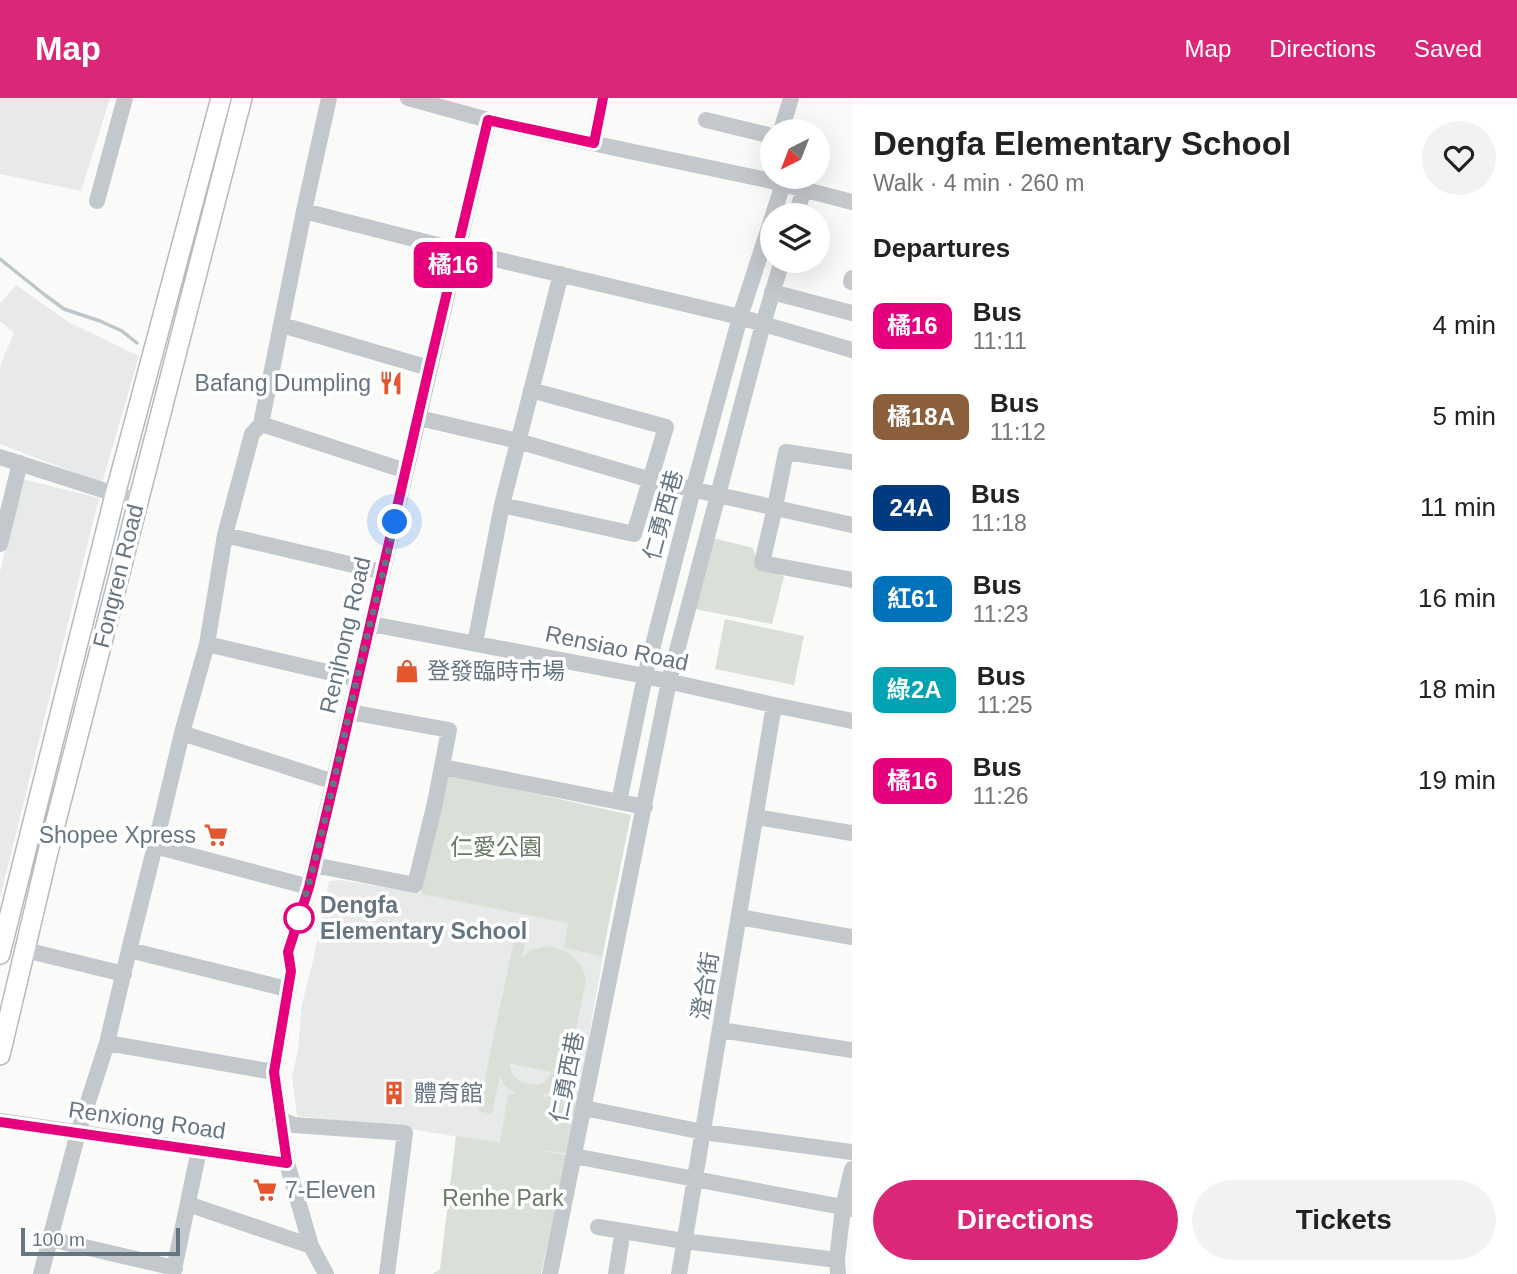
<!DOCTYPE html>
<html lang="en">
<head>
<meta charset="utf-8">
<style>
  body { margin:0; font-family:Helvetica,"Noto Sans TC",sans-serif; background:#f2f2f2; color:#222; height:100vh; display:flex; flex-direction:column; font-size:26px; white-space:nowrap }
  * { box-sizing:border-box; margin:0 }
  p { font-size:23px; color:#767676 }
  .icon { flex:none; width:38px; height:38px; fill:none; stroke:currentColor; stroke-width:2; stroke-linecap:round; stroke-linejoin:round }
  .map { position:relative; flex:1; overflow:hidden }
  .side { display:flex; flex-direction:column; background:#fff; width:665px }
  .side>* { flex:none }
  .badge { padding:0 14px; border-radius:10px; font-size:24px; line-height:46px }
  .needle { width:46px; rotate:222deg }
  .fabs { position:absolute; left:760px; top:21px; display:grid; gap:14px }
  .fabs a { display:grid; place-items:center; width:70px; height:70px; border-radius:50%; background:#fff; box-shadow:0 7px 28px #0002; font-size:35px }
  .scale { position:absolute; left:21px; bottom:18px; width:159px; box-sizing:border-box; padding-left:7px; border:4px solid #657683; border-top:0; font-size:19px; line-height:24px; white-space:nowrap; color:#657683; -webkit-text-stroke:5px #fff; paint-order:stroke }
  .you { position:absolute; width:35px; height:35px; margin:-18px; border:5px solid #fff; border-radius:50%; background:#1a73e8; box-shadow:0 0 0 10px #1a73e833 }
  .map>.badge { position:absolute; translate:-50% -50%; box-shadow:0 0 0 4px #fff }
  h2 { padding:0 21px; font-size:26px; line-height:63px }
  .round { display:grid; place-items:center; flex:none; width:74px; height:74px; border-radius:37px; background:#f2f2f2 }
  .overview { display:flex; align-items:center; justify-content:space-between; height:119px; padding:0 21px }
  h1 { font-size:33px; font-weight:700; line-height:52px }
  .button { display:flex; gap:14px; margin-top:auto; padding:14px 21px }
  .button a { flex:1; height:80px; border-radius:42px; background:#db2777; color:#fff; font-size:28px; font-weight:700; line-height:80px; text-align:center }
  .button a+a { background:#f2f2f2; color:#222 }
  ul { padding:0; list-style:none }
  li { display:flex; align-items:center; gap:21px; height:91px; padding:0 21px }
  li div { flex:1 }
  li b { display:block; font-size:26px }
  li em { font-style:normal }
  li .badge { min-width:77px; font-weight:700; text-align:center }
  header { display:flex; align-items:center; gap:42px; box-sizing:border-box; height:98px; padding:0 35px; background:#db2777; color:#fff }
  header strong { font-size:33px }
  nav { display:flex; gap:38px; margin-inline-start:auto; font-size:24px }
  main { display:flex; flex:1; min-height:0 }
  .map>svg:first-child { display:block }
  .built { fill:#e8e9e9 }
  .green { fill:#dadfd7; fill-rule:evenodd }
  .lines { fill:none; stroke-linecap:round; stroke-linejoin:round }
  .stream { stroke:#bbc7cb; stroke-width:3.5 }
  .major-casing { stroke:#b5babe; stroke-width:22 }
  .minor { stroke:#c3c8cc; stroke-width:16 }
  .major { stroke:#fff; stroke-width:19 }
  .line-casing { stroke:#fff; stroke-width:16 }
  .line { stroke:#e6007e; stroke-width:10 }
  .walk { stroke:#657683; stroke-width:7; stroke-dasharray:0 12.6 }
  .stop-dot { fill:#fff; stroke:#e6007e; stroke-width:3.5 }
  .labels { text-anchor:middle; stroke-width:7; stroke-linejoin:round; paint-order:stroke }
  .poi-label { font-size:23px; fill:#657683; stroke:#fff; text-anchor:start }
  .street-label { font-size:23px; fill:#657683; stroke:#fff }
  .park-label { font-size:23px; fill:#687a64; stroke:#fff }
  .stop-label { font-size:23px; font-weight:bold; fill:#657683; stroke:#fff; text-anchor:start }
</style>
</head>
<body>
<header>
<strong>Map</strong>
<nav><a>Map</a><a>Directions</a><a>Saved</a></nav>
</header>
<main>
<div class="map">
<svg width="852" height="1176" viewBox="0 0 852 1176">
  <rect width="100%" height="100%" fill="#fafaf8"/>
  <!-- built -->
  <path class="built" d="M0 0H110L81 93 0 76Z
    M16 187 68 224 139 258 102 385 0 346V268L14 235 0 223V206Z
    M22 381 99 400 0 800V474Z
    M340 782 414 794 569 825 607 835 578 1001 566 1057 405 1030 297 1018 292 979 298 952 302 906 313 863 329 783Z"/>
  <!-- green -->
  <path class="green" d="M713 440 753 450C759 473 763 470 784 478L772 526 695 511Z
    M725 521 804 538 794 587 715 571Z
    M448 677 484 684 631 717 602 858 564 850 568 825 421 796Z
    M516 833 527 836 522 860 530 852 549 848 568 854 580 866 586 882 568 971C561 986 557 993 541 998L578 1001 567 1055 533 1051 566 1057 565 1066 541 1176H433L440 1171 456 1038 500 1045 508 996H516L504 987 500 977 492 1016 478 1013ZM509 965 551 974V975L544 985 534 987 521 984 513 977Z"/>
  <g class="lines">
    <!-- stream -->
    <path class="stream" d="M0 161 45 197 64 211 100 223 122 233 137 245"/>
    <!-- major casing -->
    <g class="major-casing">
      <path id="major" d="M0 856 115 397 221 0
        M0 957 48 754 242 0"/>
    </g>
    <!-- minor -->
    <path class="minor" d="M408 0 488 22 615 50 767 82 852 104
      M706 22 772 38
      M781 33 791 0
      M594 45 603 0
      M97 103 125 0
      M304 113 329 0
      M773 117 783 86
      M796 117 804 91
      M851 184 852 180
      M772 194 852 215
      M282 227 429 270
      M419 320 518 343 651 382 852 427
      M261 326 304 113 457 152 740 219 852 252
      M0 359 137 403
      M852 364 786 354 775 409 762 465 852 482
      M502 407 634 436 666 329 531 292
      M0 446 20 365
      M383 474 225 437 252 336 261 326 406 373
      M371 526 645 578 774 607 852 623
      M475 545 502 407 561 176
      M207 546 225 437
      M443 669 645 709
      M334 684 182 635 207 546 357 581
      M619 704 645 578 693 392 740 219 772 120
      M756 719 852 735
      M155 748 182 635
      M314 767 415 787 435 705 449 632 350 614
      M739 819 852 839
      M25 852 124 876
      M287 891 129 852 155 748 309 789
      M720 932 852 952
      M107 945 274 974
      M584 1010 703 1034 852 1054
      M280 1021 294 1027 405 1035 387 1176
      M0 1023 287 1065
      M574 1058 852 1111
      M188 1106 311 1148
      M598 1129 684 1143 837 1162 838 1176
      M50 1141 78 1035 107 945 129 852
      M837 1162 843 1109 852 1071
      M41 1176 50 1141 175 1170
      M173 1176 199 1052
      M326 1176 311 1148 287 1065 274 974 291 873 288 854 309 789 488 22
      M550 1176 669 583 763 226 782 163
      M616 1176 621 1144
      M679 1176 774 607"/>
    <!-- major -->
    <use href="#major" class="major"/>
  </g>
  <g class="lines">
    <!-- line casing -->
    <g class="line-casing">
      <path id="line" d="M0 1024 287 1065 274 974 291 873 288 854 309 789 334 684 429 270 488 22 594 45 603 0"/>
    </g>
    <!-- line -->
    <use href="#line" class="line"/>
    <!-- walk -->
    <path class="walk" d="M299 820C322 743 338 664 356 585 368 531 383 478 395 424"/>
  </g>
  <!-- icons -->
  <defs>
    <g id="restaurant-bare" transform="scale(1.89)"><path d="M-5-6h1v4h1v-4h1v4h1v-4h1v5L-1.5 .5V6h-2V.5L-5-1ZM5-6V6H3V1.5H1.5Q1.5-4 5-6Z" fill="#e4572e" stroke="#fff" stroke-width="2.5" paint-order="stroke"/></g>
    <g id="shop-bare" transform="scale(1.89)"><path d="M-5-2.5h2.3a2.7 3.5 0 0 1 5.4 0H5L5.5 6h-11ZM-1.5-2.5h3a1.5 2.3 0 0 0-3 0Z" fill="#e4572e" stroke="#fff" stroke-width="2.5" paint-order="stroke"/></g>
    <g id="supermarket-bare" transform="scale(1.89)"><path d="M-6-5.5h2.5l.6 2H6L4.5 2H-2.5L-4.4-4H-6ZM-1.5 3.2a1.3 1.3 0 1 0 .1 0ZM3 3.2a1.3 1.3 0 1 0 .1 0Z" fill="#e4572e" stroke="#fff" stroke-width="2.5" paint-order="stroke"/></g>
    <g id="building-bare" transform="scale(1.89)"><path d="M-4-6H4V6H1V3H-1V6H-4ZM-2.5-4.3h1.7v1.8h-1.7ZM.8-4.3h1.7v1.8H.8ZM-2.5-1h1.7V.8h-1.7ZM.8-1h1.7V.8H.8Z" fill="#e4572e" stroke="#fff" stroke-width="2.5" paint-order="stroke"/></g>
  </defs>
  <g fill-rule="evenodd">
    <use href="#restaurant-bare" x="391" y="285"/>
    <use href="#shop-bare" x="407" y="573"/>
    <use href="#supermarket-bare" x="216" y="737"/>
    <use href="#building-bare" x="394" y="995"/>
    <use href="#supermarket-bare" x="265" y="1092"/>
  </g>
  <!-- markers -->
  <circle class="stop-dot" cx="299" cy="820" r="14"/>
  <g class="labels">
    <!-- poi labels -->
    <g class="poi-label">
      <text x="371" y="293" text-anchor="end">Bafang Dumpling</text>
      <text x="427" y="581">登發臨時市場</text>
      <text x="196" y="745" text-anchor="end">Shopee Xpress</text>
      <text x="414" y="1003">體育館</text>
      <text x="285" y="1100">7-Eleven</text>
    </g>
    <!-- street labels -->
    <g class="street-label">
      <text transform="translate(663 417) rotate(-75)" y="8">仁勇西巷</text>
      <text transform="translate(118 478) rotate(-76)" y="8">Fongren Road</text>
      <text transform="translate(345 537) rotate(-77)" y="8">Renjhong Road</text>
      <text transform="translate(617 550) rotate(12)" y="8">Rensiao Road</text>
      <text transform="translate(705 888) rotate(-81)" y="8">澄合街</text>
      <text transform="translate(567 979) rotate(-79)" y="8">仁勇西巷</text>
      <text transform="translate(147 1022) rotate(8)" y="8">Renxiong Road</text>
    </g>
    <!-- park labels -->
    <g class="park-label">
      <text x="496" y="757">仁愛公園</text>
      <text x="503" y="1108">Renhe Park</text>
    </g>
    <!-- stop labels -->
    <g class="stop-label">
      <text x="320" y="815">Dengfa<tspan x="320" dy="26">Elementary School</tspan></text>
    </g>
  </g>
</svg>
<div class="fabs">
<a><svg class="needle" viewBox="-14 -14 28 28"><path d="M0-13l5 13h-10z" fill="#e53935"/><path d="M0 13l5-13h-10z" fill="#767676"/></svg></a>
<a><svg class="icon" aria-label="layers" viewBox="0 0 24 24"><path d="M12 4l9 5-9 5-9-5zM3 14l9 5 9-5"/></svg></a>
</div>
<div class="scale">100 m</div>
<div class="you" style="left:395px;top:424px"></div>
<b class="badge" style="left:453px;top:167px;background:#e6007e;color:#fff">橘16</b>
</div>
<section class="side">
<div class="overview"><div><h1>Dengfa Elementary School</h1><p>Walk · 4 min · 260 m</p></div><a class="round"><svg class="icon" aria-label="heart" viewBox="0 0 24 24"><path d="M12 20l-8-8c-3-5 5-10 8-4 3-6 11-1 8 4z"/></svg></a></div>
<h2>Departures</h2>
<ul>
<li><span class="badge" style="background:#e6007e;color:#fff">橘16</span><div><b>Bus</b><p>11:11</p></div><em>4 min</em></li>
<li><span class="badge" style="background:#8b5e3c;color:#fff">橘18A</span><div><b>Bus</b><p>11:12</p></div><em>5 min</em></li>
<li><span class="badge" style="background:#003b80;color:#fff">24A</span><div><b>Bus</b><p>11:18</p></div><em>11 min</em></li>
<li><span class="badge" style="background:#0072bc;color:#fff">紅61</span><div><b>Bus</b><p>11:23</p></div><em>16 min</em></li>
<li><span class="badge" style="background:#00a3b4;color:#fff">綠2A</span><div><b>Bus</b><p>11:25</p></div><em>18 min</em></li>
<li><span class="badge" style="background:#e6007e;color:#fff">橘16</span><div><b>Bus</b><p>11:26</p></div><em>19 min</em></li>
</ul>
<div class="button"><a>Directions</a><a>Tickets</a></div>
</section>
</main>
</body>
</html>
